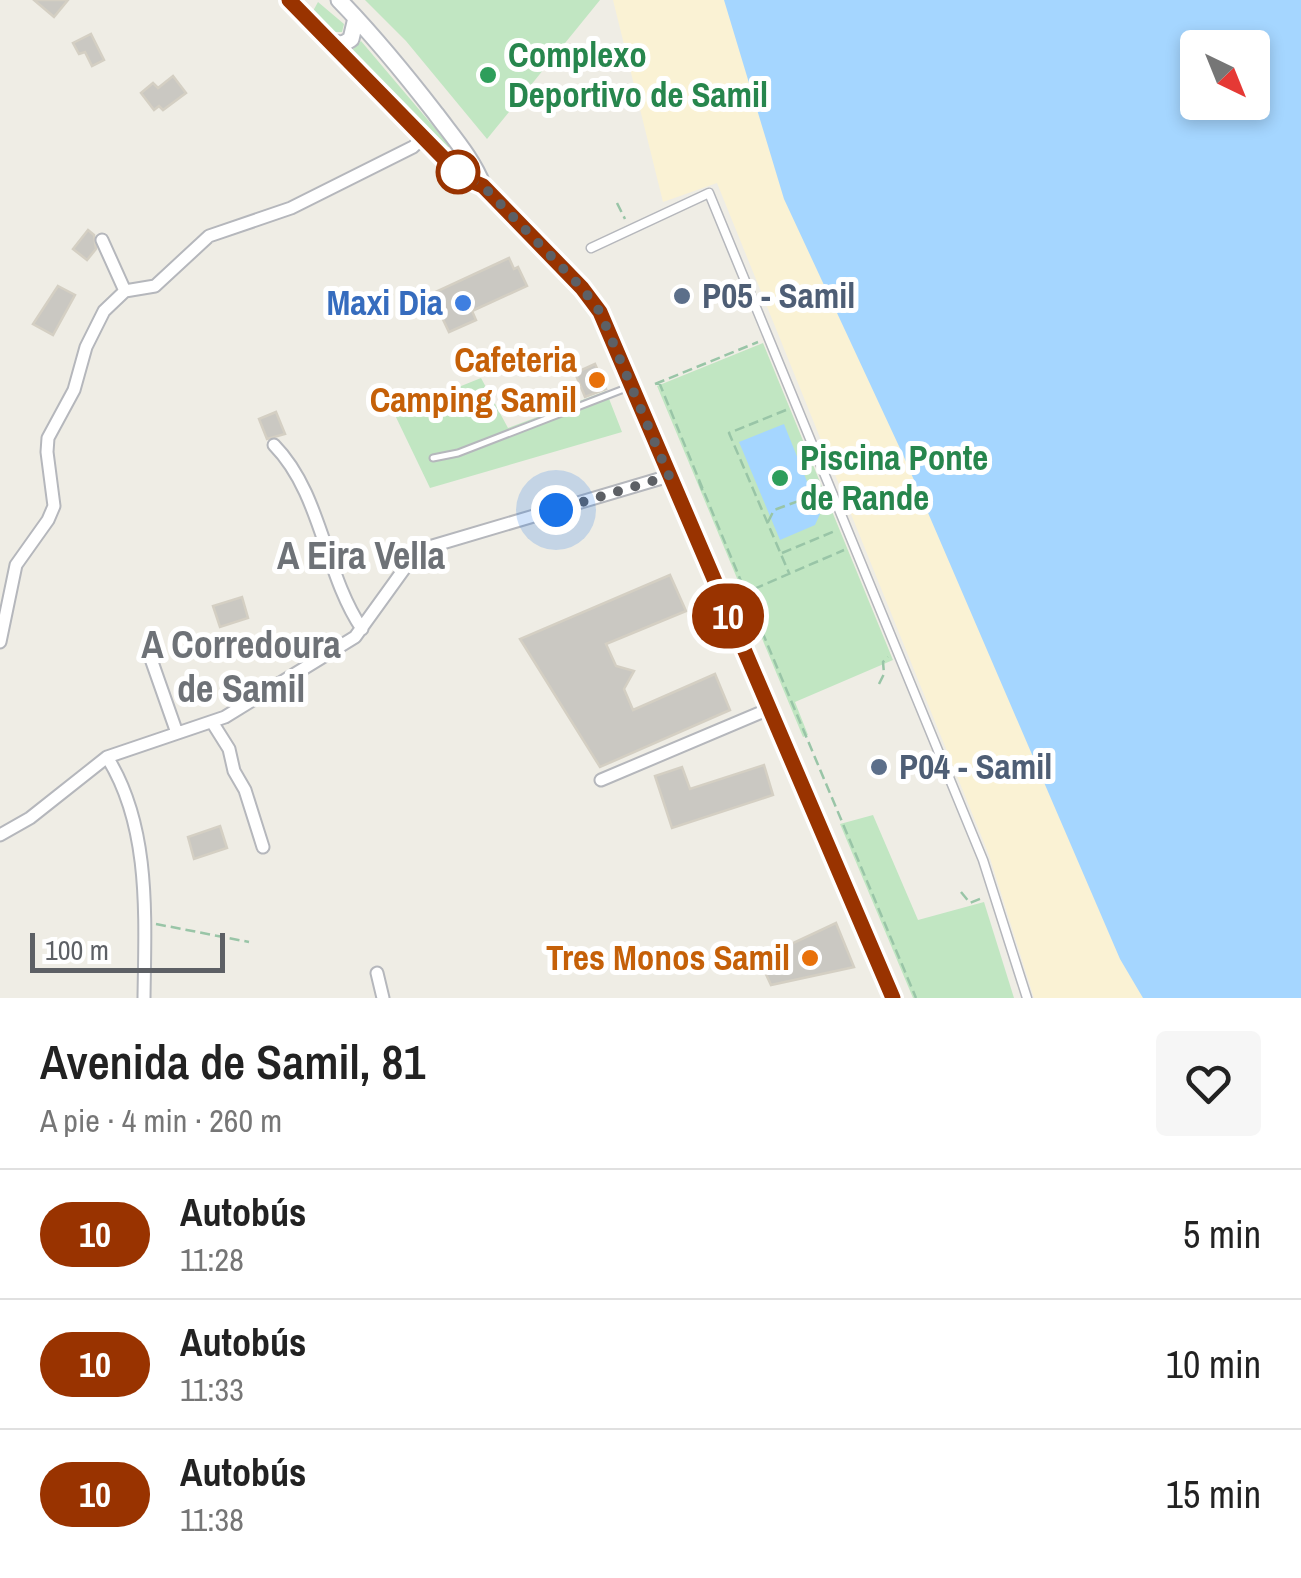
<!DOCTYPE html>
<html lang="es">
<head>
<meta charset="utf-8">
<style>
  body { margin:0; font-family:"Archivo Narrow",sans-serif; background:#f6f6f6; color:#222; height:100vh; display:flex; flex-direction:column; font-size:38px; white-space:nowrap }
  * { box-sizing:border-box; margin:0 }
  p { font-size:32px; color:#767676 }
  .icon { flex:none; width:55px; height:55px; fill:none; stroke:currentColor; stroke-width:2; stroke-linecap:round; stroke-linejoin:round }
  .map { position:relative; height:998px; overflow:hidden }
  .drawer { display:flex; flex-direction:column; background:#fff; flex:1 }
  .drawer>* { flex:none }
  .badge { padding:0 20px; border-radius:32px; font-size:35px; line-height:65px }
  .needle { width:65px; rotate:137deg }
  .controls { position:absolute; left:1180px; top:30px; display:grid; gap:20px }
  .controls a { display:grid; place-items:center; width:90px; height:90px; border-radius:10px; background:#fff; box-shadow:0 5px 15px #0003; font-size:50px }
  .scale { position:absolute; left:30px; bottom:25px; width:195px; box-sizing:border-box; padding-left:10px; border:5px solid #5d6065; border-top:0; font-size:28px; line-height:35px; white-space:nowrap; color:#5d6065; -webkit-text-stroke:8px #fff; paint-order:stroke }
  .you { position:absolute; width:50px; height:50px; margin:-25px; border:8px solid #fff; border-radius:50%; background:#1a73e8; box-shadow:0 0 0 15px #1a73e833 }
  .map>.badge { position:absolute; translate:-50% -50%; box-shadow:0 0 0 5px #fff }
  .round { display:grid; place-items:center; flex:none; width:105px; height:105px; border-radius:10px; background:#f6f6f6 }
  .headline { display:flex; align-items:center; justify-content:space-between; height:170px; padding:0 40px }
  h1 { font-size:48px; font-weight:600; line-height:75px }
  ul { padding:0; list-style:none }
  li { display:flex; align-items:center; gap:30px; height:130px; padding:0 40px; border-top:2px solid #e0e0e0 }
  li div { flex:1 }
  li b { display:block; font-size:38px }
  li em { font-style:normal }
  li .badge { min-width:110px; font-weight:700; text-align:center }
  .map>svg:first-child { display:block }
  .green { fill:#c1e6c2 }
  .sand { fill:#faf2d4 }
  .water { fill:#a5d6ff; fill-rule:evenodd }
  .building { fill:#cac8c2; stroke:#d4cfc3; stroke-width:2.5 }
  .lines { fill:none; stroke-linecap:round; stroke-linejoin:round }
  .service-casing { stroke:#b5b7bc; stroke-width:9 }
  .pedestrian-casing { stroke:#b5b7bc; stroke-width:11 }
  .minor-casing { stroke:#b5b7bc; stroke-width:15 }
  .secondary-casing { stroke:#b6b9bf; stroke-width:19 }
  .path { stroke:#99c5a7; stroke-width:2.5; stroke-dasharray:10 5; stroke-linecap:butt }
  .service { stroke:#fff; stroke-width:5 }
  .pedestrian { stroke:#fff; stroke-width:8 }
  .minor { stroke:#fff; stroke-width:11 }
  .secondary { stroke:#fff; stroke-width:15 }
  .line-casing { stroke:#fff; stroke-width:22 }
  .line { stroke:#930; stroke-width:15 }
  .walk { stroke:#5d6065; stroke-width:10; stroke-dasharray:0 18 }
  .leisure-dot { fill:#2e9e5b; stroke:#fff; stroke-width:4 }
  .stop-dot { fill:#fff; stroke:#930; stroke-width:5 }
  .service-dot { fill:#5c6f8a; stroke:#fff; stroke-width:4 }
  .shop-dot { fill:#3f7fe0; stroke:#fff; stroke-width:4 }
  .food-dot { fill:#e8710a; stroke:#fff; stroke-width:4 }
  .labels { text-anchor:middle; stroke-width:10; stroke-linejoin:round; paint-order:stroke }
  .leisure-label { font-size:35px; font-weight:bold; fill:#27864d; stroke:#fff; text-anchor:start }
  .service-label { font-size:35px; font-weight:bold; fill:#4e5e75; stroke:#fff; text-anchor:start }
  .shop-label { font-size:35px; font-weight:bold; fill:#366cbe; stroke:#fff; text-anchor:end }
  .food-label { font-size:35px; font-weight:bold; fill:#c56008; stroke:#fff; text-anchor:end }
  .neighbourhood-label { font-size:38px; font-weight:bold; fill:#6e7277; stroke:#fff }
</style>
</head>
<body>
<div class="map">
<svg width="1301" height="998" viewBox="0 0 1301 998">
  <rect width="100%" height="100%" fill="#efede5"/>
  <!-- green -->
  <path class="green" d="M365 0H600L487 139 406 41Z
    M318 2 344 24 342 32H332L313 11Z
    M361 41 450 146 446 149 350 52Z
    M763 343 893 660 795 702 808 735 803 737 657 386Z
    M481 378 508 428 606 391 622 432 430 488 394 413Z
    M873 815 918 920 984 902 1014 998H913L840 824Z"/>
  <!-- sand -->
  <path class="sand" d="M613 0H892L1242 998H1034L989 855 717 183 663 202Z"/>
  <!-- water -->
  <path class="water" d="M724 0H1301V998H1143L1120 959 904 457 784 199ZM1198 48H1252V102H1198Z
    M784 424 820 514 815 525 780 540 739 442Z"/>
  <!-- building -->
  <path class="building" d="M34 0H68L54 17Z
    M91 34 104 60 92 66 85 52 79 54 73 43Z
    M173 76 186 93 163 110 159 106 154 110 141 93 153 83 158 88Z
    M88 230 94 235 96 249 87 260 73 249Z
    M509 258 514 269 518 267 527 286 472 311 476 320 449 332 431 294Z
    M58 286 75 295 53 335 33 324Z
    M595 364 606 389 585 397 575 373Z
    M276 412 285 434 267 439 259 419Z
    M670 575 686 611 606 644 616 666 634 671 624 689 633 710 715 674 730 710 600 767 520 639Z
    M242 597 248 618 220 627 213 606Z
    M764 765 773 795 672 828 655 776 682 767 690 789Z
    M220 826 227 848 194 859 188 837Z
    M836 923 854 967 771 985 759 959Z"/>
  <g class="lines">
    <!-- service casing -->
    <g class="service-casing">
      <path id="service" d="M433 458 458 453 629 387"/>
    </g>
    <!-- pedestrian casing -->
    <g class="pedestrian-casing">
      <path id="pedestrian" d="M591 248 709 193 983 860 1027 998"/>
    </g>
    <!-- minor casing -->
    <g class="minor-casing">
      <path id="minor" d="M102 240 125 291
        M274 445C322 494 324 573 362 629
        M0 642 16 565 48 520 54 506 47 452 48 438 74 390 86 347 104 311 125 291 155 286 209 236 291 208 413 147 424 137
        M154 653 151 659 177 733
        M212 722 229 749 234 771 245 790 263 847
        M107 757C151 827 145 917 144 998
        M601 780 769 709
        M0 835 30 818 107 757 225 717 355 637 412 558 429 547 669 476
        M377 973 383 998"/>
    </g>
    <!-- secondary casing -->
    <g class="secondary-casing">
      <path id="secondary" d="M289 0 462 177 483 186 582 288 599 312 893 998
        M339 0C374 36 405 74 436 114 453 137 472 158 483 186
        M331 43 343 44 351 39 356 18"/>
    </g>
    <!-- path -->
    <path class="path" d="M617 203 625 219
      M659 382C743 589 830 792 916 998
      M655 384 758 342
      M786 410 729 433 789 573
      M699 481 704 495
      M768 522 774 510 804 499 818 484
      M782 553 835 531
      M740 595 844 550
      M879 684 884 674 883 662 888 657
      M961 892 970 903 982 898
      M156 924 249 942"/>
    <!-- service -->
    <use href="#service" class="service"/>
    <!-- pedestrian -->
    <use href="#pedestrian" class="pedestrian"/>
    <!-- minor -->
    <use href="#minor" class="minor"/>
    <!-- secondary -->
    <use href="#secondary" class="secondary"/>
  </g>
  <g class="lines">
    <!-- line casing -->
    <g class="line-casing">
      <path id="line" d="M289 0 462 177 483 186 582 288 600 312 893 998"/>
    </g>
    <!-- line -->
    <use href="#line" class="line"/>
    <!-- walk -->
    <path class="walk" d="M458 172 483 186 582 288 600 312 669 476 556 510"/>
  </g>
  <!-- markers -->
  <g class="leisure-dot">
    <circle cx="488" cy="75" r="10"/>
    <circle cx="780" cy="478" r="10"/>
  </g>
  <circle class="stop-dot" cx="458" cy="172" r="20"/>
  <g class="service-dot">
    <circle cx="682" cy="296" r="10"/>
    <circle cx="879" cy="767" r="10"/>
  </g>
  <circle class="shop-dot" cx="463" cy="303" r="10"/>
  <g class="food-dot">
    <circle cx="597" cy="380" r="10"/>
    <circle cx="810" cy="958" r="10"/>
  </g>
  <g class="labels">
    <!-- leisure labels -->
    <g class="leisure-label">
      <text x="508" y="67">Complexo<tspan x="508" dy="40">Deportivo de Samil</tspan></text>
      <text x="800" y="470">Piscina Ponte<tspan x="800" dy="40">de Rande</tspan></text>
    </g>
    <!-- service labels -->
    <g class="service-label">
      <text x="702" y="308">P05 - Samil</text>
      <text x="899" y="779">P04 - Samil</text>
    </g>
    <!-- shop labels -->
    <g class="shop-label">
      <text x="443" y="315">Maxi Dia</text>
    </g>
    <!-- food labels -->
    <g class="food-label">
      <text x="577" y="372">Cafeteria<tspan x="577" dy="40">Camping Samil</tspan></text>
      <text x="790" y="970">Tres Monos Samil</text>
    </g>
    <!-- neighbourhood labels -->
    <g class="neighbourhood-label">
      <text x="361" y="569">A Eira Vella</text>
      <text x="241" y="658">A Corredoura<tspan x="241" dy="44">de Samil</tspan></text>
    </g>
  </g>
</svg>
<div class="controls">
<a><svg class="needle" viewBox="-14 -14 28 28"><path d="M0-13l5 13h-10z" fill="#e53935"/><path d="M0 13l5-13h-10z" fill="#767676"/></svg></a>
</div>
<div class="scale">100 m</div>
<div class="you" style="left:556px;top:510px"></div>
<b class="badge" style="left:728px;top:616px;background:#930;color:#fff">10</b>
</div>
<section class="drawer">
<div class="headline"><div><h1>Avenida de Samil, 81</h1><p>A pie · 4 min · 260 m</p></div><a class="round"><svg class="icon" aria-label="heart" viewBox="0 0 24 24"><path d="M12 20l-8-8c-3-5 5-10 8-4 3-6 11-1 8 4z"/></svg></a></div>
<ul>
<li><span class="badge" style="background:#930;color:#fff">10</span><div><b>Autobús</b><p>11:28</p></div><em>5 min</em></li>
<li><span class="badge" style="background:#930;color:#fff">10</span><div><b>Autobús</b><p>11:33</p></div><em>10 min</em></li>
<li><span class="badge" style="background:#930;color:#fff">10</span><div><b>Autobús</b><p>11:38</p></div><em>15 min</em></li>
</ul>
</section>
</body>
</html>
